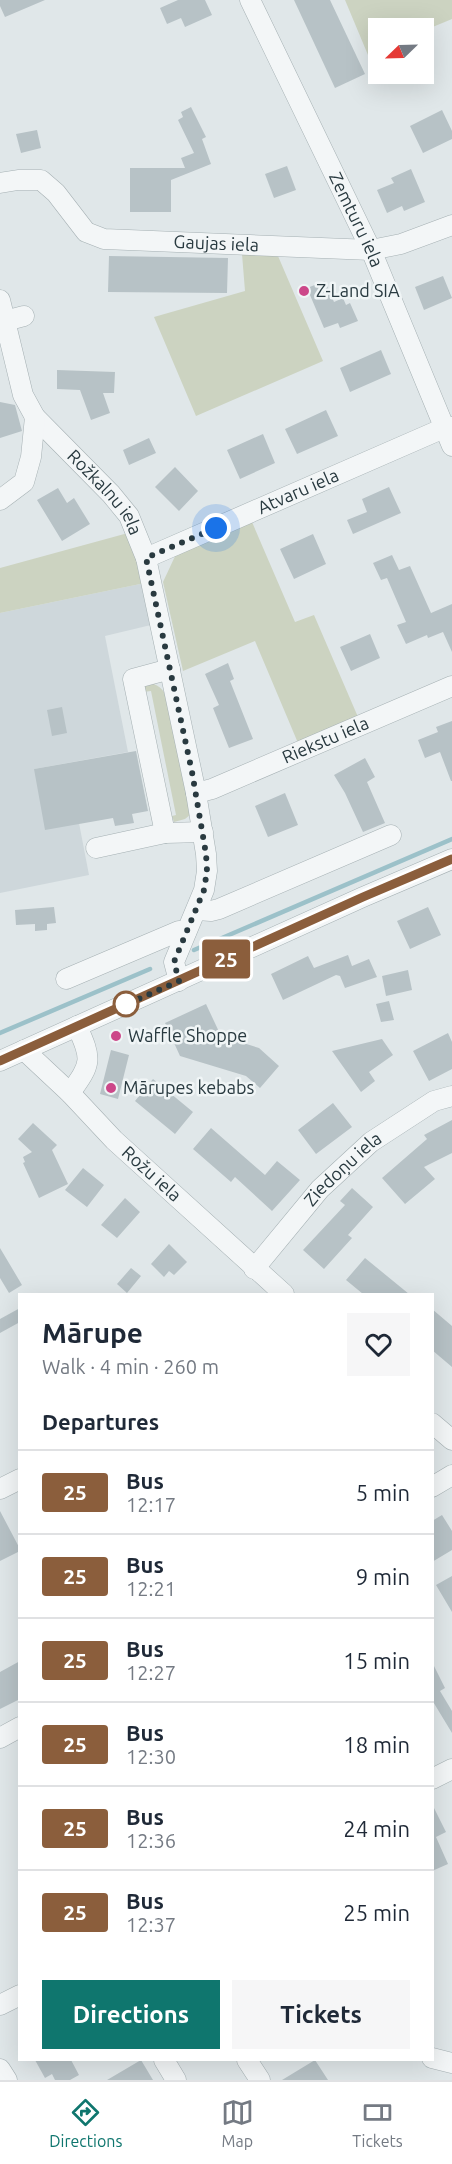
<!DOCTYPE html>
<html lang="en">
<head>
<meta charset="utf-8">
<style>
  body { margin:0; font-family:Ubuntu,sans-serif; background:#f6f6f7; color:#1f2937; height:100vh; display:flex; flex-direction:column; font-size:22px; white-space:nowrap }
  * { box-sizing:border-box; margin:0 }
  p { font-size:20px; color:#747a83 }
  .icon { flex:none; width:33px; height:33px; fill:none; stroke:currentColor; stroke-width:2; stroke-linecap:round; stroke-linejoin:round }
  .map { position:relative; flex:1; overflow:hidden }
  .drawer { position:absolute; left:18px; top:1293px; width:416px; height:768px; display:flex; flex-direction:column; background:#fff; border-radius:0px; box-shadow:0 6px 24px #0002 }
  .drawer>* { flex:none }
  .badge { padding:0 12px; border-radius:4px; font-size:21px; line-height:39px }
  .needle { width:39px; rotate:247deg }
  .controls { position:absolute; left:368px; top:18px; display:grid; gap:12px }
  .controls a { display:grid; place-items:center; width:66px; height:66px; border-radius:0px; background:#fff; box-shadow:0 6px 24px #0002; font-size:30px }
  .you { position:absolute; width:30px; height:30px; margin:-15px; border:4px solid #fff; border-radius:50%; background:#1a73e8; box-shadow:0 0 0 9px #1a73e833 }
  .map>.badge { position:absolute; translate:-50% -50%; box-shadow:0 0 0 3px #fff }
  h2 { padding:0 24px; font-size:22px; line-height:54px }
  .round { display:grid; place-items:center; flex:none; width:63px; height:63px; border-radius:0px; background:#f6f6f7 }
  .overview { display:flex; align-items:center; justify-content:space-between; height:102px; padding:0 24px }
  h1 { font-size:28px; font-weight:700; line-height:45px }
  .button { display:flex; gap:12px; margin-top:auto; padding:12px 24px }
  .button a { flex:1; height:69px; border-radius:0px; background:#0f766e; color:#fff; font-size:24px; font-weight:700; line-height:69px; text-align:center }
  .button a+a { background:#f6f6f7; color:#1f2937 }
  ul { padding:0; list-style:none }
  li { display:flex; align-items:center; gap:18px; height:84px; padding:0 24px; border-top:2px solid #e0e1e3 }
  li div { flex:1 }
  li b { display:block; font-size:22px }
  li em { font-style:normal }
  li .badge { min-width:66px; font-weight:700; text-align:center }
  .tab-bar { display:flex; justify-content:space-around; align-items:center; height:84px; border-top:2px solid #e0e1e3; background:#fff; font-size:16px; color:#747a83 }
  .tab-bar a { display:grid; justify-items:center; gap:3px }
  .tab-bar .active { color:#0f766e }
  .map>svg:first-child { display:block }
  .built { fill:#ced7db }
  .green { fill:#ccd3c1 }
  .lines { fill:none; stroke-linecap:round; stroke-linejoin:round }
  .stream { stroke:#9cc1c9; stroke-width:4.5 }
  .building { fill:#b7c2c6 }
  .minor-casing { stroke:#a5b0b3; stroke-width:21 }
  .minor { stroke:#f3f6f7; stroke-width:20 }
  .line-casing { stroke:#fff; stroke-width:14 }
  .line { stroke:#8b5e3c; stroke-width:9 }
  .walk { stroke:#293a40; stroke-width:6; stroke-dasharray:0 10.8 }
  .poi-dot { fill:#cc4789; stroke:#f0f5f6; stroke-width:2 }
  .stop-dot { fill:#fff; stroke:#8b5e3c; stroke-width:3 }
  .labels { text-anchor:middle; stroke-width:5; stroke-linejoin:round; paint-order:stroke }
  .street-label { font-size:18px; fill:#293a40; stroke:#f0f5f6 }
  .poi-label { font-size:18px; fill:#293a40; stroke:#f0f5f6; text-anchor:start }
</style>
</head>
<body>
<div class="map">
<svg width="452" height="2080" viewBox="0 0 452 2080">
  <rect width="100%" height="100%" fill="#e0e7e9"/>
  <!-- built -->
  <path class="built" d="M145 583 151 625 105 636 128 752 34 769 79 823 89 875 0 893V613Z"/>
  <!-- green -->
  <path class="green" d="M345 0H452V19L423 31V28H378V51L368 55Z
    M242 254 278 256 323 361 196 416 154 317 245 291Z
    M252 522 295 622 314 615 358 717 298 743 255 641 183 671 163 582 177 552Z
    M128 533 145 583 0 613V568Z
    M146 683C158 683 163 689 168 699L189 803 190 815 185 819 174 822 172 816 176 815 151 691 143 692 142 688Z"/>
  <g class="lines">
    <!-- stream -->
    <path class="stream" d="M194 950 452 839
      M0 1033 150 969"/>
  </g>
  <!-- building -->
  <path class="building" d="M0 0H45L5 17 0 6Z
    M178 0H205L212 15 185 27 181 18 167 24 160 8Z
    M294 0H330L365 74 335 88Z
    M191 107 206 137 202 139 211 164 171 180V212H130V168H185L181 158 194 153 178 120 183 117 181 112Z
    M442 110 452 131V139L423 153 410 126Z
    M37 130 41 148 21 153 16 134Z
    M287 166 296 190 274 198 265 174Z
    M411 169 425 202 404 211 402 206 387 213 377 190 394 183 391 178Z
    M109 256 228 258 227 293 108 292Z
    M443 276 452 298 424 310 415 287Z
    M325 281 334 302 343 298 346 305 350 303 358 321 340 328 338 323 324 328 307 288Z
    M381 350 391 374 350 392 340 368Z
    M57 370 115 372 114 393H103L110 413 91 420 80 390 57 389Z
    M0 402 15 405 22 431 0 438Z
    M326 410 338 436 297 454 285 429Z
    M263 434 275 463 240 479 227 450Z
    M149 438 156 453 129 465 123 450Z
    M175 467 198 491 179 511 155 487Z
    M389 487 401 513 353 534 347 520 367 512 362 499Z
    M58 488 67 503 74 498 90 524 62 541 37 500Z
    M313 534 326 564 294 579 280 549Z
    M392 555 399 570 410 566 431 613 452 604V652L443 632 428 638 427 635 406 644 397 625 406 622 387 578 381 580 373 563Z
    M370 634 380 658 351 671 340 647Z
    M228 663 234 679 230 681 253 739 229 748 213 708 219 705 205 674Z
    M62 707 67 733 52 736 47 710Z
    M452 721V781H451L440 752 425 758 418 740 438 732 436 727Z
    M136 751 148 811 132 814 134 823 115 826 113 818 45 830 34 769Z
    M365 758 375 777 367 782 385 823 363 832 345 793 334 775Z
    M285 793 298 825 268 837 255 806Z
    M54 907 56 923 47 924V930L35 931V924L16 925 15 910Z
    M428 907 441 935 410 949 397 921Z
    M348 955 352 966 369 959 377 977 345 988 340 976 336 975 283 1000 271 974 308 956 314 968Z
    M408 970 412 990 386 996 382 976Z
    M389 1001 394 1020 381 1022 376 1004Z
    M206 1004 221 1036 259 1048 279 1066 260 1088 246 1076 180 1056 165 1023Z
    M448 1033 452 1042V1069L429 1081 413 1051Z
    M382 1039 393 1055 369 1072 375 1081 361 1092 332 1051Z
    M111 1050 129 1055 118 1099 100 1094Z
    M153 1079 193 1112 175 1134 135 1101Z
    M333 1103 352 1127 316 1154 298 1130Z
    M452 1120V1153L424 1167 435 1179 405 1204 382 1178 427 1139 424 1135Z
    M33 1123 57 1145 52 1150 68 1184 39 1198 23 1163 25 1162 23 1157 32 1152 18 1139Z
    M211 1128 265 1175 277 1161 300 1180 272 1211 235 1177 231 1182 193 1149Z
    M83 1168 104 1185 87 1207 65 1190Z
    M352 1188 373 1207 348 1235 352 1238 324 1269 303 1250 345 1205 340 1201Z
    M125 1198 140 1212 117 1238 101 1225Z
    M169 1244 187 1262 174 1275 169 1271 164 1277 151 1264Z
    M0 1248 22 1285 9 1293 0 1278Z
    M365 1258 409 1294H363L346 1280Z
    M131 1268 141 1276 127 1293 117 1284Z
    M20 1308V1322L0 1333V1319Z
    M432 1309 452 1326V1367L432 1350Z
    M0 1511 20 1549V1551L0 1561Z
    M442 1515 452 1531V1550L432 1562V1521Z
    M452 1576V1612L436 1585Z
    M20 1661V1699L0 1709V1672Z
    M432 1662 445 1688 440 1691 452 1711V1733L432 1700Z
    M432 1804 446 1832 436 1837 448 1864 432 1871Z
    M35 2060H71L79 2075 70 2080H55L52 2074 45 2078Z
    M141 2060 153 2080H107Z
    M315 2060 328 2080H282Z"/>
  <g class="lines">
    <!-- minor casing -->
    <g class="minor-casing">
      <g id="minor">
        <path id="s1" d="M250 0 371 250 452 446"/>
        <path id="s2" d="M0 183 18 180H41L56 193 86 232 104 239 371 250 401 244 452 225"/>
        <path id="s3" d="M0 300 23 395 35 417 111 494 129 516 146 558 196 793 206 854 207 871 204 890 174 962 179 981"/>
        <path d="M5 321 24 316"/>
        <path d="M0 500 24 482 31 457 35 417"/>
        <path id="s4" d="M146 558 444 428 452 427"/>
        <path d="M170 669 133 679 165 833 203 832"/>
        <path id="s5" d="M196 793 212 789 452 686"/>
        <path d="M96 848 165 833"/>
        <path d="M197 910 211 911 219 909 391 835"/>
        <path d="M66 979 179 931 186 932"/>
        <path id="s6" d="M24 1050 70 1093 114 1140 284 1294"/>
        <path d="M0 1061 363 897 452 859"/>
        <path d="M70 1093C92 1063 92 1060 77 1026"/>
        <path id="s7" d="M254 1269 320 1189 371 1142 434 1101 452 1096"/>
        <path d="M432 1423 452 1440"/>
        <path d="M432 1487 452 1475"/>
        <path d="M0 1489 20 1479"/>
        <path d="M0 1738 20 1727"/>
        <path d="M432 1779 452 1769"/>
        <path d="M0 2005 20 1995"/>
        <path d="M432 2058 452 2063"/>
        <path d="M164 2060 176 2080"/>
        <path d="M247 2060 260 2080"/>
        <path d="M0 2069 7 2080"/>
      </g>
    </g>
    <!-- minor -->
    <use href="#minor" class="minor"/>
  </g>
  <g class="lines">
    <!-- line casing -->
    <g class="line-casing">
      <path id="line" d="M0 1061 363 897 452 859"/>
    </g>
    <!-- line -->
    <use href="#line" class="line"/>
    <!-- walk -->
    <path class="walk" d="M126 1004 118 1008 179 981 174 962 204 890 207 871 206 854 192 772 146 558 216 528"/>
  </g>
  <!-- markers -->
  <g class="poi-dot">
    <circle cx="304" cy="291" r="6"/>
    <circle cx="116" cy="1036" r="6"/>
    <circle cx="111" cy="1088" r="6"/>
  </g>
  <circle class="stop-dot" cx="126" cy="1004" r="12"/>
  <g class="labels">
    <!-- street labels -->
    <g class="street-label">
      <text dy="6" stroke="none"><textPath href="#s1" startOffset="244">Zemturu iela</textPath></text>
      <text dy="6" stroke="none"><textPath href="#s2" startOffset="242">Gaujas iela</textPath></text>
      <text dy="6" stroke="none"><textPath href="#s4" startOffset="166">Atvaru iela</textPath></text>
      <text dy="6" stroke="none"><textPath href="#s3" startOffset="226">Rožkalnu iela</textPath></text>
      <text dy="6" stroke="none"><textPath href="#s5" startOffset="140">Riekstu iela</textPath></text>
      <text dy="6" stroke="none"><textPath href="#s7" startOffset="134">Ziedoņu iela</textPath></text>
      <text dy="6" stroke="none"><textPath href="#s6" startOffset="178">Rožu iela</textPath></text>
    </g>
    <!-- poi labels -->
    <g class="poi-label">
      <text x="316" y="297">Z-Land SIA</text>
      <text x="128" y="1042">Waffle Shoppe</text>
      <text x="123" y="1094">Mārupes kebabs</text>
    </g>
  </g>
</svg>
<div class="controls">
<a><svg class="needle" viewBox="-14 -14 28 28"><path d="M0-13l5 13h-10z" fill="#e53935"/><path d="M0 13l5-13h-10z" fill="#747a83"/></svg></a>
</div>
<div class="you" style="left:216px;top:528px"></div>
<b class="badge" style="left:226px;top:959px;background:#8b5e3c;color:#fff">25</b>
<section class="drawer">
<div class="overview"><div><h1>Mārupe</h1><p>Walk · 4 min · 260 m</p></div><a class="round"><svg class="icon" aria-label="heart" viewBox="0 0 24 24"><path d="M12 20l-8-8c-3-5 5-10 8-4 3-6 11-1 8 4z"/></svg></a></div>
<h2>Departures</h2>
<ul>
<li><span class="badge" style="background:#8b5e3c;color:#fff">25</span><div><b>Bus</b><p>12:17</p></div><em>5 min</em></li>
<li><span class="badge" style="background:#8b5e3c;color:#fff">25</span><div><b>Bus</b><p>12:21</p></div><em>9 min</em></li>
<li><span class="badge" style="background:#8b5e3c;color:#fff">25</span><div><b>Bus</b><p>12:27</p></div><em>15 min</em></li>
<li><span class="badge" style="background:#8b5e3c;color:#fff">25</span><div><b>Bus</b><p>12:30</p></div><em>18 min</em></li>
<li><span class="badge" style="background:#8b5e3c;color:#fff">25</span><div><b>Bus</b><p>12:36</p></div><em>24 min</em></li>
<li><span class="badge" style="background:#8b5e3c;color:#fff">25</span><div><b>Bus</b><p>12:37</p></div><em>25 min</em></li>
</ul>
<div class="button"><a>Directions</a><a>Tickets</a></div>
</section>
</div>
<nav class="tab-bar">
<a class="active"><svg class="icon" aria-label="directions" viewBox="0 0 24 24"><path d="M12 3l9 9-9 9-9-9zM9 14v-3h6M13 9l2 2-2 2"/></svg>Directions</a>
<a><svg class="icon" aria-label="map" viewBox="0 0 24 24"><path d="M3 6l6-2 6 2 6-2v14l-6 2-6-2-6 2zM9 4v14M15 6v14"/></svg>Map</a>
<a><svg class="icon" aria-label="tickets" viewBox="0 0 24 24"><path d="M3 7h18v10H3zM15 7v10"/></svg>Tickets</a>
</nav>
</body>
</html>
